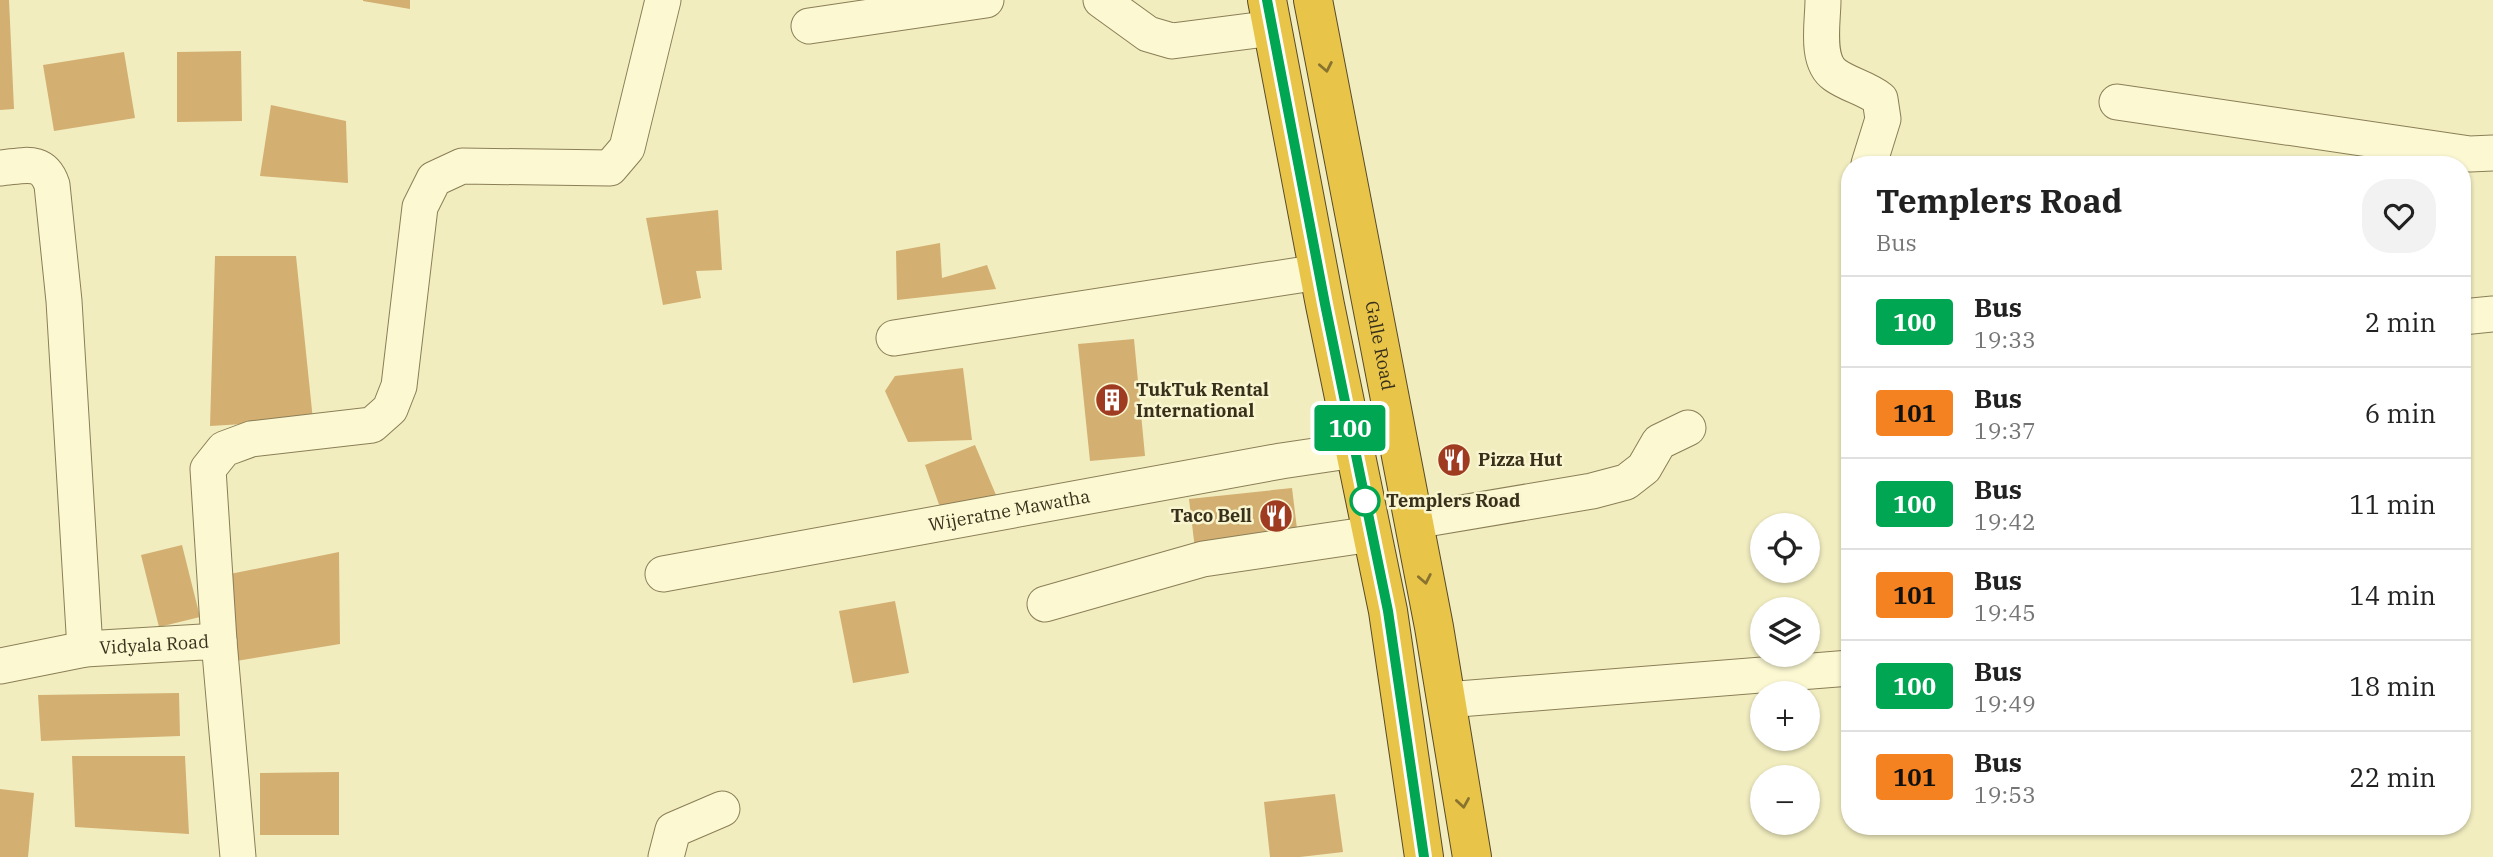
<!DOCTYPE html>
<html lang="en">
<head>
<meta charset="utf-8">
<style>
  body { margin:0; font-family:"IBM Plex Serif",serif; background:#f2f2f2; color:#222; height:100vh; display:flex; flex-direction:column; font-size:26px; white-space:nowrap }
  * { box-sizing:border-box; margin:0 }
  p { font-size:23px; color:#767676 }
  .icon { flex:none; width:38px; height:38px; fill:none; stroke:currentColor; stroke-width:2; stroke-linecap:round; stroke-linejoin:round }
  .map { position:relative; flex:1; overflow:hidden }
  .panel { position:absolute; left:1841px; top:156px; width:630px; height:679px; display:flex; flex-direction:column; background:#fff; border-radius:28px; box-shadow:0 2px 5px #0004 }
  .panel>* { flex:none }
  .badge { padding:0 14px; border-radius:5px; font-size:24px; line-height:46px }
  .tools { position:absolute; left:1750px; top:513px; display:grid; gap:14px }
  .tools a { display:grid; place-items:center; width:70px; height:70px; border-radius:50%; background:#fff; box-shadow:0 2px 5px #0004; font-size:35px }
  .map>.badge { position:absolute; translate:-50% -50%; box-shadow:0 0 0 4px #fff }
  .round { display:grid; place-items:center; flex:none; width:74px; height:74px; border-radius:28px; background:#f2f2f2 }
  .head { display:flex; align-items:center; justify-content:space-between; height:119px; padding:0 35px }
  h1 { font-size:33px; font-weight:700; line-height:52px }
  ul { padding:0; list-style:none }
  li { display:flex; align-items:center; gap:21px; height:91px; padding:0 35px; border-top:2px solid #e0e0e0 }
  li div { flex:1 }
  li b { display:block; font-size:26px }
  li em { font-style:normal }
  li .badge { min-width:77px; font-weight:700; text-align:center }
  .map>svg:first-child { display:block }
  .building { fill:#d3af71 }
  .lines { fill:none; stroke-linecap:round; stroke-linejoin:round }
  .street-casing { stroke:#8b7e56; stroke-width:37 }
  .highway-casing { stroke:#584a2a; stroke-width:40 }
  .street { stroke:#fbf8d2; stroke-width:35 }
  .highway { stroke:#e8c448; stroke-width:38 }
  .oneway { stroke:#88732f }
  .line-casing { stroke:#fff; stroke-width:16 }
  .line { stroke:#00a651; stroke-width:10 }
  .stop-dot { fill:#fff; stroke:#00a651; stroke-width:3.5 }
  .labels { text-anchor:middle; stroke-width:5; stroke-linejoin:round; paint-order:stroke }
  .street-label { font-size:18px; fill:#39301b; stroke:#f8f5cf }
  .poi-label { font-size:18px; font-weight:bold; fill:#39301b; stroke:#f8f5cf; text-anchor:start }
  .stop-label { font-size:18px; font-weight:bold; fill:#39301b; stroke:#f8f5cf; text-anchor:start }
</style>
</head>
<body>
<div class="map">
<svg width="2493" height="857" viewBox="0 0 2493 857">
  <rect width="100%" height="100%" fill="#f1edbf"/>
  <!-- building -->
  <path class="building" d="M0 0H9L14 109 0 110Z
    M363 0H410V9L363 1Z
    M241 51 242 121 177 122V52Z
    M124 52 135 118 54 131 43 65Z
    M271 105 346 121 348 183 260 176Z
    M718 210 722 270 696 271 701 298 663 305 646 218Z
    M940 243 942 278 987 265 996 289 897 300 896 251Z
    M215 256H296L313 420 210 426Z
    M1134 339 1145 456 1090 461 1078 344Z
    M963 368 972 440 908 442 885 391 895 376Z
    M975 445 996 495 941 510 925 465Z
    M1292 488 1298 537 1195 549 1189 499Z
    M182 545 200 617 159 627 141 555Z
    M339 552 340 644 230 662 220 576Z
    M895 601 909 673 853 683 839 611Z
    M179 693 180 736 41 741 38 695Z
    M72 756H185L189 834 75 827Z
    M339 772V835H260V773Z
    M0 789 34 793 28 857H0Z
    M1335 794 1343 852 1300 857H1270L1264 802Z"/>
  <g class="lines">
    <!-- street casing -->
    <g class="street-casing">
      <g id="street">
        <path d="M1101 0 1148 34 1172 41 1273 28"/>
        <path d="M1823 0C1823 22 1815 61 1835 75 1849 85 1866 88 1880 99L1883 119 1869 164"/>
        <path d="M809 26 986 0"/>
        <path d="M2117 102 2470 154 2493 153"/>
        <path d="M0 168C24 166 43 158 52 185L64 301 85 649"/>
        <path d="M2462 317 2493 314"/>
        <path d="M894 338 1319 272"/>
        <path d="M1414 521 1592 491 1626 482 1644 468 1659 442 1688 428"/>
        <path id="s1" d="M663 574 1281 461 1355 450"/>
        <path d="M1045 604 1203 559 1372 534"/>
        <path d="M219 641 208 469 224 449 251 439 372 425 390 409 399 386 420 207 434 179 462 166 610 168 627 148 663 0"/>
        <path id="s2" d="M0 666 85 649 219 641 238 857"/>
        <path d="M1446 700 1850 668"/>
        <path d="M666 857 673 830 722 809"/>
      </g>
    </g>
    <!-- highway casing -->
    <g class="highway-casing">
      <g id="highway">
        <path d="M1267 0 1325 305 1388 611 1424 857"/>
        <path id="s3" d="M1313 0 1434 627 1472 857"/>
      </g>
    </g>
    <!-- street -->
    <use href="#street" class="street"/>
    <!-- highway -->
    <use href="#highway" class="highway"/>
  </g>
  <!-- one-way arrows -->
  <defs><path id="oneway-chevron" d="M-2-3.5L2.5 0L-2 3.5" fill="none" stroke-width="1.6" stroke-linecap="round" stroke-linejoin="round" transform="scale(1.75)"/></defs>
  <g class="oneway">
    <use href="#oneway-chevron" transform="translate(1326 67) rotate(79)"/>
    <use href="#oneway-chevron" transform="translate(1425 579) rotate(79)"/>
    <use href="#oneway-chevron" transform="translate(1463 803) rotate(81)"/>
  </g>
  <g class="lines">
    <!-- line casing -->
    <g class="line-casing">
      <path id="line" d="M1267 0 1325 304 1388 611 1424 857"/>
    </g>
    <!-- line -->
    <use href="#line" class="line"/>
  </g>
  <!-- icons -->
  <defs>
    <g id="building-disc" transform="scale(1.75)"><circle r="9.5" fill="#9f3b21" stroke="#f8f5cf"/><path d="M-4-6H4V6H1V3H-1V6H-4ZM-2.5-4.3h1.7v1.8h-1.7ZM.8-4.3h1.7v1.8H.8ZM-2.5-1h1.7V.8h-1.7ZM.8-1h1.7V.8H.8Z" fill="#fff"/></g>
    <g id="restaurant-disc" transform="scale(1.75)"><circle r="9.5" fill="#9f3b21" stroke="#f8f5cf"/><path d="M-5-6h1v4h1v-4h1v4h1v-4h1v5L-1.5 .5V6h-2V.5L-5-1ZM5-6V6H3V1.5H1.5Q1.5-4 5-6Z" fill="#fff"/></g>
  </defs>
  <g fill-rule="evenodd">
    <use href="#building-disc" x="1112" y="400"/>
    <use href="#restaurant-disc" x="1454" y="460"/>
    <use href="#restaurant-disc" x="1276" y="516"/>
  </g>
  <!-- markers -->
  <circle class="stop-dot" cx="1365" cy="501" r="14"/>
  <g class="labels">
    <!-- street labels -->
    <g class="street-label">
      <text dy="6" stroke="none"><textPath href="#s3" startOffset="352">Galle Road</textPath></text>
      <text dy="6" stroke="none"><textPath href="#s1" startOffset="352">Wijeratne Mawatha</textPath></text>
      <text dy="6" stroke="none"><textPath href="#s2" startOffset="156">Vidyala Road</textPath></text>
    </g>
    <!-- poi labels -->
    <g class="poi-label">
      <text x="1136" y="396">TukTuk Rental<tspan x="1136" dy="21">International</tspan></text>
      <text x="1478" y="466">Pizza Hut</text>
      <text x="1252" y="522" text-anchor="end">Taco Bell</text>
    </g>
    <!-- stop labels -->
    <g class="stop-label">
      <text x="1386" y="507">Templers Road</text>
    </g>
  </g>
</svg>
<div class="tools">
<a><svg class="icon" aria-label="locate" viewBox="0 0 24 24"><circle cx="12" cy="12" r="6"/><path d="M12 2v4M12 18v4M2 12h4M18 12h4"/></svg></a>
<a><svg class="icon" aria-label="layers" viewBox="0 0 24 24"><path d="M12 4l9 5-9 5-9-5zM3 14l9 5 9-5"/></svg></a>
<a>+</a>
<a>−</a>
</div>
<b class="badge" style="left:1350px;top:428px;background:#00a651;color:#fff">100</b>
<section class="panel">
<div class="head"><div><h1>Templers Road</h1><p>Bus</p></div><a class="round"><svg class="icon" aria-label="heart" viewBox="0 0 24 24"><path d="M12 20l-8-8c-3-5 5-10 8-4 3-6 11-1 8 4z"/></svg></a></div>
<ul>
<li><span class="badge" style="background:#00a651;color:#fff">100</span><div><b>Bus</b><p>19:33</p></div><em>2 min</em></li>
<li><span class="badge" style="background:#f58220;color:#111">101</span><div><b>Bus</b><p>19:37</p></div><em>6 min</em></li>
<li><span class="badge" style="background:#00a651;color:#fff">100</span><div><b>Bus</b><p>19:42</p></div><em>11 min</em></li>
<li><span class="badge" style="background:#f58220;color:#111">101</span><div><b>Bus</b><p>19:45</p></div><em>14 min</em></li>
<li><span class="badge" style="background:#00a651;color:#fff">100</span><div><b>Bus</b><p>19:49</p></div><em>18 min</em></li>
<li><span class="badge" style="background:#f58220;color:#111">101</span><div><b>Bus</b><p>19:53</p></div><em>22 min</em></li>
</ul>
</section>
</div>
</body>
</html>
